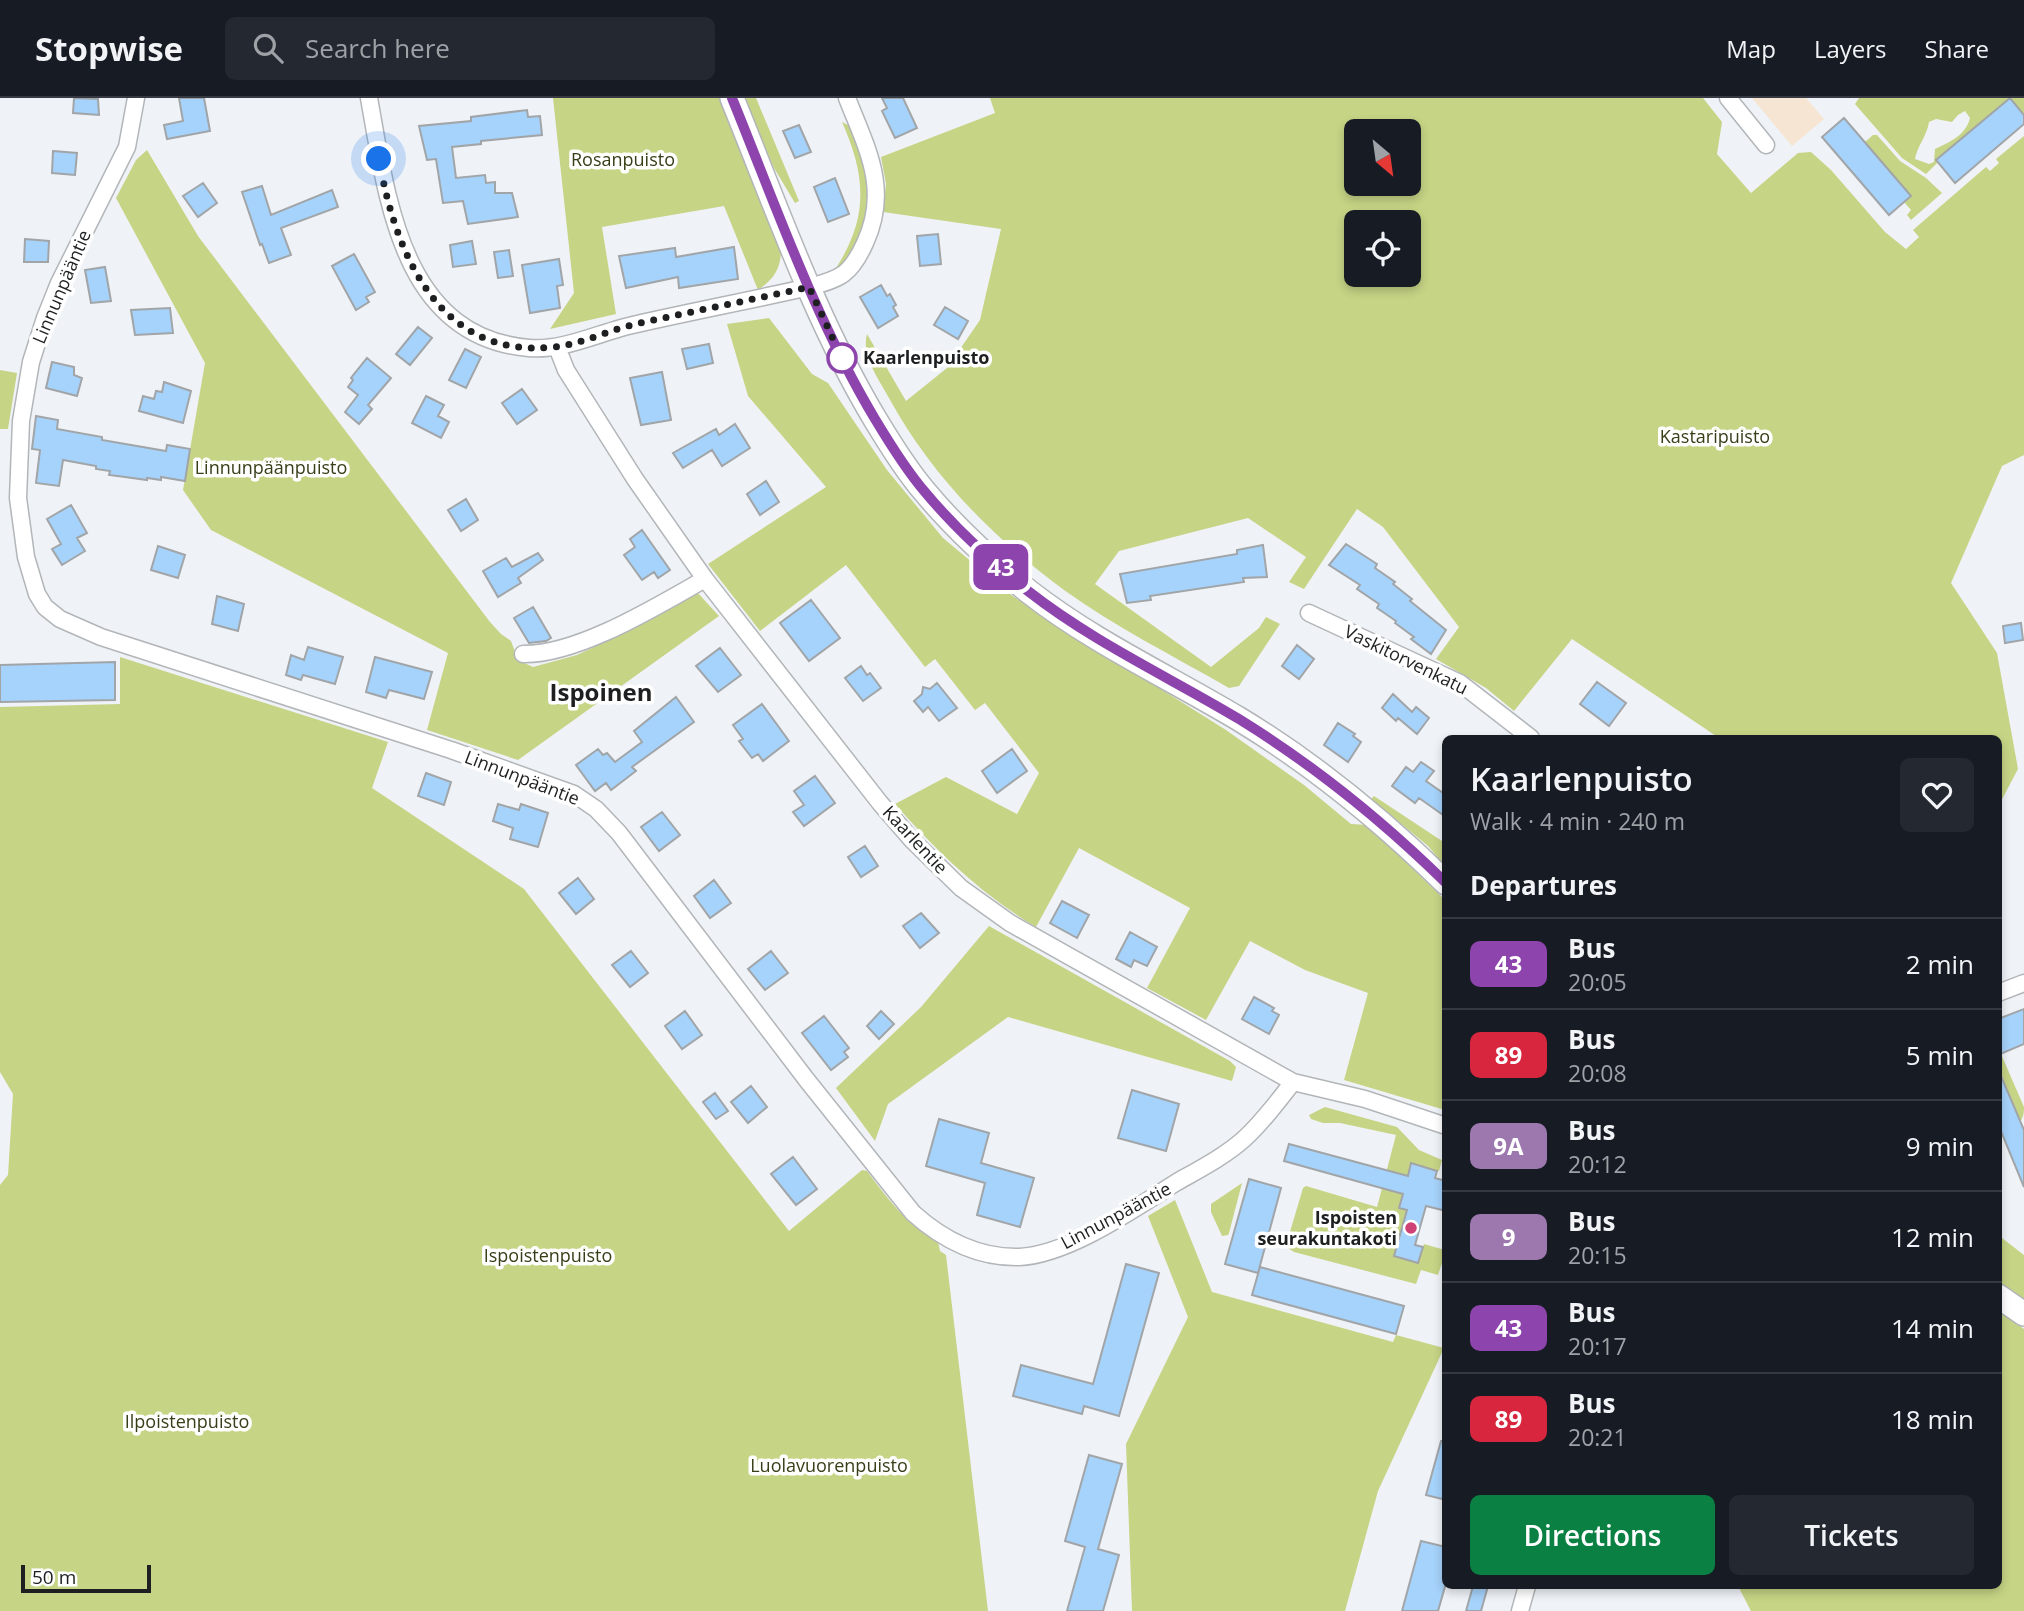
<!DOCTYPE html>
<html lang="en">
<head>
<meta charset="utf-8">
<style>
  body { margin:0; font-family:"Open Sans",sans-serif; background:#242831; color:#f1f3f6; height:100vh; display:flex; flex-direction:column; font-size:26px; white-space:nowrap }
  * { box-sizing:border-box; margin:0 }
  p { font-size:23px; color:#9ea1a6 }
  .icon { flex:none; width:38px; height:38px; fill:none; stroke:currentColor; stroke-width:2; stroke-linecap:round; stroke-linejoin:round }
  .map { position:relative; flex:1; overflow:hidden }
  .drawer { position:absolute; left:1442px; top:637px; width:560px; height:854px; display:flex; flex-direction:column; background:#171b24; border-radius:10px; box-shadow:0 4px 10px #0003 }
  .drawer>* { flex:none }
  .badge { padding:0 14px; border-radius:10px; font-size:24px; line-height:46px }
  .needle { width:46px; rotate:151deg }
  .fabs { position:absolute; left:1344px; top:21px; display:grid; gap:14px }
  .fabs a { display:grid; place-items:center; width:77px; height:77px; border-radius:10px; background:#171b24; box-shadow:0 4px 10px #0003; font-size:35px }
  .scale { position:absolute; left:21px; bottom:18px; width:130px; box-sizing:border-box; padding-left:7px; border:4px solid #1e1f20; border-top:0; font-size:19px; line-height:24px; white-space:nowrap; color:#1e1f20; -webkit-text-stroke:5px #fff; paint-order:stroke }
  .you { position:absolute; width:35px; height:35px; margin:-18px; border:5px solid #fff; border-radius:50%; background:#1a73e8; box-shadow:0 0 0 10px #1a73e833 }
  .map>.badge { position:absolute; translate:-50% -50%; box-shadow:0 0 0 4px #fff }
  h2 { padding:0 28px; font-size:26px; line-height:63px }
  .round { display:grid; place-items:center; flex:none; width:74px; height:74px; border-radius:10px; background:#242831 }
  .headline { display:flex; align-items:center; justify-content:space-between; height:119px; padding:0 28px }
  h1 { font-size:33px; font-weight:600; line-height:52px }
  .cta { display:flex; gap:14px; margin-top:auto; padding:14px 28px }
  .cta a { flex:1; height:80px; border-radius:10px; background:#0b8043; color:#fff; font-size:28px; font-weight:600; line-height:80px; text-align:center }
  .cta a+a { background:#242831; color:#f1f3f6 }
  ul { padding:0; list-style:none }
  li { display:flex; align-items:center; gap:21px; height:91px; padding:0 28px; border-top:2px solid #363941 }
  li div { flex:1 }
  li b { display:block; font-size:26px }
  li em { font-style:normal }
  li .badge { min-width:77px; font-weight:700; text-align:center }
  header { display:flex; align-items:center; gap:42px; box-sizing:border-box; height:98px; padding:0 35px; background:#171b24; border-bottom:2px solid #363941 }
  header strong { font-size:33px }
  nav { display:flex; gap:38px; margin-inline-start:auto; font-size:24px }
  .search { width:490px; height:63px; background:#242831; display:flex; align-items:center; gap:18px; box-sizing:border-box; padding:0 24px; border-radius:10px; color:#9ea1a6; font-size:26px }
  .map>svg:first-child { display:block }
  .industrial { fill:#f7e5d4 }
  .green { fill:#c6d485; fill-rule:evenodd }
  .building { fill:#a6d3fb; stroke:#a1a5a8; stroke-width:2 }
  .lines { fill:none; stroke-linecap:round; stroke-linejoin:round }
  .minor-casing { stroke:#b2b6b9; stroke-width:19 }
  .secondary-casing { stroke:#b2b6b9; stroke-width:26 }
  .minor { stroke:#fff; stroke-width:16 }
  .secondary { stroke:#fff; stroke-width:23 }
  .line-casing { stroke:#fff; stroke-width:16 }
  .line { stroke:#8e44ad; stroke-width:10 }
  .walk { stroke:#1e1f20; stroke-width:7; stroke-dasharray:0 12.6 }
  .stop-dot { fill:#fff; stroke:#8e44ad; stroke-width:3.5 }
  .poi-dot { fill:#ce4275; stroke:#fff; stroke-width:2.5 }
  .labels { text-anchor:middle; stroke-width:7; stroke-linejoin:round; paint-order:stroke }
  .park-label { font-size:18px; fill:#383e17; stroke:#fff }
  .street-label { font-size:18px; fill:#1e1f20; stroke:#fff }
  .stop-label { font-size:18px; font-weight:bold; fill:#1e1f20; stroke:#fff; text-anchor:start }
  .poi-label { font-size:18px; font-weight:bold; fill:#1e1f20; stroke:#fff; text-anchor:end }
  .district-label { font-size:24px; font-weight:bold; fill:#1e1f20; stroke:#fff }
</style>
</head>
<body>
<header>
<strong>Stopwise</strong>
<div class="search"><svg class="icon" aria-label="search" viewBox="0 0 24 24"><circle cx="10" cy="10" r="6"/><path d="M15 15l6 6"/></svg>Search here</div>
<nav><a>Map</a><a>Layers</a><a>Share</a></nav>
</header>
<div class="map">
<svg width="2024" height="1513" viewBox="0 0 2024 1513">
  <rect width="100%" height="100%" fill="#eff3f7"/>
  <!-- industrial -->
  <path class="industrial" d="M1752 0H1806L1824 21 1792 48Z"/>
  <!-- green -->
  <path class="green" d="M553 0H720L781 151C781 171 774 181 758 192L724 108 602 129 616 216 550 231 574 195Z
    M744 0H756L799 103 795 105 774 70Z
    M990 0H1703L1722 24 1717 56 1751 95 1798 55 1811 54 1831 72 1885 134 1906 151 1919 139 1913 132 1986 69 1990 73 1999 65 1996 61 2024 38V357L2002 368 1951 485 1997 555 2018 671 1999 707 1998 640H1719L1572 541 1514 613 1486 590 1436 561 1459 529 1383 429 1357 411 1304 491 1289 484 1306 459 1248 420 1119 453 1095 486 1211 569 1259 530 1266 519 1280 526 1239 588 1229 590C1175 559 1114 528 1064 492 993 440 931 377 889 300 879 281 861 258 867 236L906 303 947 270 980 222 1001 131 883 114 886 86 881 59 995 15ZM1409 33V86H1356V33ZM1409 124V177H1356V124Z
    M1859 0H2024V17L2009 1 1937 62 1938 64 1926 76 1902 60 1855 6ZM1965 13 1970 20C1966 37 1950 44 1935 51L1934 64 1929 66 1915 61C1917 48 1927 38 1929 24L1936 21 1952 24 1958 17Z
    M842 24 852 29C858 47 867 67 870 87 875 114 857 153 838 172L836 170C869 119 866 78 842 24Z
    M1873 37H1877L1900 63 1926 80 1942 95 1911 122 1907 117 1911 112 1904 104 1911 98 1865 44Z
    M147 52 198 138 490 524 501 536 511 543 518 562 533 569 577 557 628 533 697 494 719 518 518 662 427 632 448 555 211 432 183 392 205 265 116 100 136 62Z
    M769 220 812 276 828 285 887 372 943 440 1014 499 1226 632 1304 687 1351 726 1368 727 1445 802V1012L1344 982 1368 895 1305 872 1250 843 1206 922 1147 890 1190 810 1079 750 1036 829C982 797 936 753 895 706L946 679 1017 716 1039 675 985 605 975 612 935 561 925 569 846 467 760 533 708 466 826 389 748 298 727 226Z
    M0 272 17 275 8 331H0Z
    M120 559 388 644 372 690 524 791 789 1133 862 1072 867 1073C888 1101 907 1127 938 1144L940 1153 946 1157 988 1513H0V1087L8 1077 13 996 0 974V609L120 606Z
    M1374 698 1445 745V768L1428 748 1371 701Z
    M989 828 1230 963 1236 969 1232 983 1008 919 888 1006 875 1043 836 990 921 909Z
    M1998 949 2024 1009C2024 1023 2020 1025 2007 1030L2011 1019 2017 1016 1999 970Z
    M1325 1009 1397 1029 1419 1052 1442 1062 1439 1073 1411 1066 1399 1110 1407 1112 1394 1158 1418 1165 1424 1146 1445 1152V1165H1442L1438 1177 1421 1172 1416 1186 1294 1154 1288 1150 1287 1144 1303 1090 1306 1088 1377 1109 1396 1037 1340 1025H1323L1311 1021 1309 1017Z
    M1242 1085 1229 1135 1228 1137 1222 1138 1211 1114V1106Z
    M1175 1102 1212 1194 1393 1244 1396 1237 1444 1250 1378 1393 1345 1513H1132L1126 1346 1188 1219 1148 1118Z
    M1998 1137 2024 1157V1203L1999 1184Z
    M1999 1212 2024 1231V1513H1751L1738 1488H1998Z"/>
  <!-- building -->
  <path class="building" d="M74 0 98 1 99 17 73 15Z
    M179 0H204L210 33 167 41 164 27 183 23Z
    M882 0H903L917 30 895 40 882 13 887 10Z
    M2010 0 2024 17V26L1955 85 1936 62Z
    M527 12 528 19 540 18 542 37 481 43V46L452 49 456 80 485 77 486 85 495 84V95H512L518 119 468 126 463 103 443 105 436 61 427 62 419 28 471 23V19Z
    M1844 20 1911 98 1889 117 1822 39Z
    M799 27 811 54 795 60 783 33Z
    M53 53 77 55 75 77 52 75Z
    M835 80 849 116 828 124 814 89Z
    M203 85 217 105 198 119 183 98Z
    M262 88 271 117 332 92 338 109 281 130 291 157 269 165 262 146 260 147 242 94Z
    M938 136 941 166 920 168 917 138Z
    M25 141 49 143 48 164H24Z
    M472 143 476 166 453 169 450 147Z
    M734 149 738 181 679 190 678 179 626 190 619 158 675 150 676 159Z
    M509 152 513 178 498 180 494 154Z
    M354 156 375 194 366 199 369 204 356 212 332 168Z
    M559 161 563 187 557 188 560 210 530 215 522 167Z
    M105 169 111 203 91 205 85 172Z
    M881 187 887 198 890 196 896 207 893 209 898 218 878 230 860 199Z
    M945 209 968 223 958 241 934 227Z
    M170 210 173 235 135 237 131 212Z
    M418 229 432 240 410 267 396 256Z
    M709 246 713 265 687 271 682 251Z
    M465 251 481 259 466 290 449 282Z
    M367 260 391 280 368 307 372 311 359 326 345 314 358 297 348 289 353 282 351 280Z
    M52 264 74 269V277L82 280 77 298 46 290Z
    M662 274 671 322 641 327 630 280Z
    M164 284 191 293 183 325 139 313 143 298 154 301 156 293 162 294Z
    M522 291 537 312 517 326 502 305Z
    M426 298 444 307 438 318 449 324 441 340 412 325Z
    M36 318 58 322 57 331 102 339V342L166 353 167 347 190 351 185 383 161 379V382L147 380V382L125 379 109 377 110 373 96 371V368L63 362 59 388 36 385 40 352 32 351Z
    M735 326 750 350 722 368 712 352 683 370 673 355 716 331 719 337Z
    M766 383 779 404 760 417 747 396Z
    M466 401 478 422 461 433 448 412Z
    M71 407 87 435 77 440 85 453 62 467 52 451 61 446 47 421Z
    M642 432 670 472 658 480 654 474 642 482 624 457 635 449 630 441Z
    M1346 446 1377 466 1375 470 1395 484 1393 486 1412 501 1410 503 1446 532 1431 556 1411 541 1414 539 1395 525 1396 523 1377 510 1379 506 1357 491 1360 487 1329 467Z
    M1263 447 1267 479 1243 480 1244 484 1150 498 1151 502 1127 505 1120 476 1237 456V452Z
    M158 448 185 457 178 480 151 472Z
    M538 455 543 462 518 480 521 485 498 499 483 473 506 460 512 469Z
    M217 498 244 506 238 533 212 526Z
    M811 502 840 540 809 563 780 525Z
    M533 509 551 540 546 543 529 545 514 520Z
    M2021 525 2023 542 2005 545 2003 528Z
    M1297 547 1314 561 1299 581 1282 568Z
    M308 549 343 559 335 586 303 577 301 582 286 577 291 557 304 562Z
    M720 550 741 577 718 594 696 568Z
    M375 559 432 574 424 601 389 592 386 600 366 594Z
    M115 564V602L0 604V567Z
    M861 568 867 577 870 575 881 590 863 603 845 580Z
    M1597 584 1626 605 1609 628 1580 606Z
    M937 585 957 610 939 623 928 609 923 614 914 603 922 596 923 589 930 591Z
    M1393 596 1412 614 1416 609 1429 620 1417 636 1398 620 1396 623 1382 610Z
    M676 599 694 624 632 669 636 673 611 692 606 685 595 693 576 667 598 651 603 657 607 655 615 664 642 644 634 633Z
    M762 606 789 643 763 663 758 656 752 660 739 643 743 641 733 627Z
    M1338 625 1355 636 1353 638 1361 644 1348 664 1324 647Z
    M1012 651 1027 673 997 695 982 673Z
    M1421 664 1434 673 1426 683 1446 697V719L1419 700 1415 705 1392 688 1406 669 1413 674Z
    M426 675 451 684 444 707 418 698Z
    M815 678 835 705 804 728 793 714 804 707 794 693Z
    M498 706 519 712 521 706 548 715 538 749 510 741 513 730 493 723Z
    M662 714 680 737 659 753 641 729Z
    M865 748 878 768 861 779 848 759Z
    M578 780 594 801 576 816 559 795Z
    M714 782 731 805 710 820 694 798Z
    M1062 803 1089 817 1077 840 1050 825Z
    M921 815 939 835 920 850 903 828Z
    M1130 834 1157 849 1147 868 1134 862 1131 869 1116 861Z
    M631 853 648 875 630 889 612 867Z
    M771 853 788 875 765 892 748 871Z
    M1254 899 1274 910 1272 913 1279 917 1269 936 1242 921Z
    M2024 911V946L1998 957V921Z
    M685 913 702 937 682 951 665 928Z
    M881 913 894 926 879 941 867 928Z
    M824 918 849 950 844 954 848 959 831 972 802 935Z
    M1998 971 2024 1032V1089L1998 1026Z
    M751 988 767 1009 748 1025 731 1004Z
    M1132 992 1179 1006 1166 1053 1118 1040Z
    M715 995 728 1013 716 1021 703 1004Z
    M939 1021 989 1035 981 1065 1034 1080 1020 1129 977 1117 985 1085 926 1068Z
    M1289 1046 1408 1078 1411 1065 1437 1073 1435 1080 1446 1083V1113L1426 1108 1415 1147 1423 1149 1418 1165 1394 1158 1407 1112 1399 1110 1403 1096 1284 1063Z
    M793 1059 817 1091 796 1107 771 1076Z
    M1249 1081 1281 1090 1258 1175 1225 1166Z
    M1126 1166 1159 1175 1119 1318 1084 1308 1082 1316 1013 1298 1021 1267 1093 1286Z
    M1260 1169 1404 1208 1396 1236 1252 1197Z
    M1441 1343H1446V1402L1426 1397Z
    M1089 1357 1122 1366 1098 1451 1119 1457 1103 1513H1067L1085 1449 1065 1443Z
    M1421 1443 1446 1449V1485L1438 1513H1402Z
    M1473 1488H1488L1481 1513H1466Z"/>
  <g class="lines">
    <!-- minor casing -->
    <g class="minor-casing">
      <path id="minor" d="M136 0 127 49 59 185 45 220 31 264 21 323 18 400 26 459 37 496 45 509 60 521 101 539 451 652 574 696 596 711 619 735 806 981 913 1115C942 1141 978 1160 1019 1159 1069 1157 1135 1110 1177 1084 1200 1071 1225 1058 1244 1041 1263 1024 1278 1003 1293 984
        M369 0C387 99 401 239 529 250 565 253 602 233 637 226 694 213 752 202 809 189 841 181 851 176 865 145 890 91 867 51 847 0
        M1728 0 1766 47
        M557 249 566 272 635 381 705 481 880 705 912 742 961 790 1010 825 1293 984 1365 1001 1446 1028
        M1309 515 1460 585 1531 640
        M523 556C578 557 657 508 705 481
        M1998 895 2024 885
        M1520 1513 1527 1488"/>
    </g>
    <!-- secondary casing -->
    <g class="secondary-casing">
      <path id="secondary" d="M732 0C776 108 815 221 875 321 890 346 906 372 925 394 955 430 991 463 1028 493 1093 544 1169 579 1239 621 1315 667 1383 723 1446 785
        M1998 1198 2024 1216"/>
    </g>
    <!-- minor -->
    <use href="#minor" class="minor"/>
    <!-- secondary -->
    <use href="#secondary" class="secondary"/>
  </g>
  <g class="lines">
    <!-- line casing -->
    <g class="line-casing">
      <path id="line" d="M732 0C776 108 815 221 875 321 890 346 906 372 925 394 955 430 991 463 1028 493 1093 544 1169 579 1239 621 1315 668 1383 723 1446 785"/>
    </g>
    <!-- line -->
    <use href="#line" class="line"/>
    <!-- walk -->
    <path class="walk" d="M379 61C395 155 439 262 554 249 582 246 609 232 636 226 694 213 751 202 809 189L842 260"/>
  </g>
  <!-- markers -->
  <circle class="stop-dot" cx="842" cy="260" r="14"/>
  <circle class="poi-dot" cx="1411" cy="1130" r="7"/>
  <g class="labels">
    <!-- park labels -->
    <g class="park-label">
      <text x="623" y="68">Rosanpuisto</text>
      <text x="1715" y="345">Kastaripuisto</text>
      <text x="271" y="376">Linnunpäänpuisto</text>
      <text x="548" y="1164">Ispoistenpuisto</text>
      <text x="187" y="1330">Ilpoistenpuisto</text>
      <text x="829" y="1374">Luolavuorenpuisto</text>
    </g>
    <!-- street labels -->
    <g class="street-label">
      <text transform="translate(62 189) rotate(-67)" y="6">Linnunpääntie</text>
      <text transform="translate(1406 562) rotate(26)" y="6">Vaskitorvenkatu</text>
      <text transform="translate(522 680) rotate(21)" y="6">Linnunpääntie</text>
      <text transform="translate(915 742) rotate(47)" y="6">Kaarlentie</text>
      <text transform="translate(1116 1118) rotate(-28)" y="6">Linnunpääntie</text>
    </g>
    <!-- stop labels -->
    <g class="stop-label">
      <text x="863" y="266">Kaarlenpuisto</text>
    </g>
    <!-- poi labels -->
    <g class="poi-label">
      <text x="1397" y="1126">Ispoisten<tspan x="1397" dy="21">seurakuntakoti</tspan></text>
    </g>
    <!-- district labels -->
    <g class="district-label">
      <text x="601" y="603">Ispoinen</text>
    </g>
  </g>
</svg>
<div class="fabs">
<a><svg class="needle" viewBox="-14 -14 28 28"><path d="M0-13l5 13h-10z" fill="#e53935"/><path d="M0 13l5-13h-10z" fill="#9ea1a6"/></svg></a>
<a><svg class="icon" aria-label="locate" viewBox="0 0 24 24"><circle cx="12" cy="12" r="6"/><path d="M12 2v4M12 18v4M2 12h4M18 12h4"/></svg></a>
</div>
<div class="scale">50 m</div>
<div class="you" style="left:379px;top:61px"></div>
<b class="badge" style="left:1001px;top:469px;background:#8e44ad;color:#fff">43</b>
<section class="drawer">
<div class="headline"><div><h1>Kaarlenpuisto</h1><p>Walk · 4 min · 240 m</p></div><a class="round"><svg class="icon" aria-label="heart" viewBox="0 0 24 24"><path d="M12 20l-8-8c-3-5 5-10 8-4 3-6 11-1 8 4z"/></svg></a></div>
<h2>Departures</h2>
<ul>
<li><span class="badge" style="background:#8e44ad;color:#fff">43</span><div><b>Bus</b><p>20:05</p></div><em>2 min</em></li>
<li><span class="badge" style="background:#d7263d;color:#fff">89</span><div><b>Bus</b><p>20:08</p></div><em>5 min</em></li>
<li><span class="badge" style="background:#9c78af;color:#fff">9A</span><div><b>Bus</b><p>20:12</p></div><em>9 min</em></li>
<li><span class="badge" style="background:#9c78af;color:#fff">9</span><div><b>Bus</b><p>20:15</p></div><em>12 min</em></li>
<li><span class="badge" style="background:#8e44ad;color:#fff">43</span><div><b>Bus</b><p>20:17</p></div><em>14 min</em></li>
<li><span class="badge" style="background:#d7263d;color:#fff">89</span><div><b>Bus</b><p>20:21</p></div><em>18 min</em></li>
</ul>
<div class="cta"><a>Directions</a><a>Tickets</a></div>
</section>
</div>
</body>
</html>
